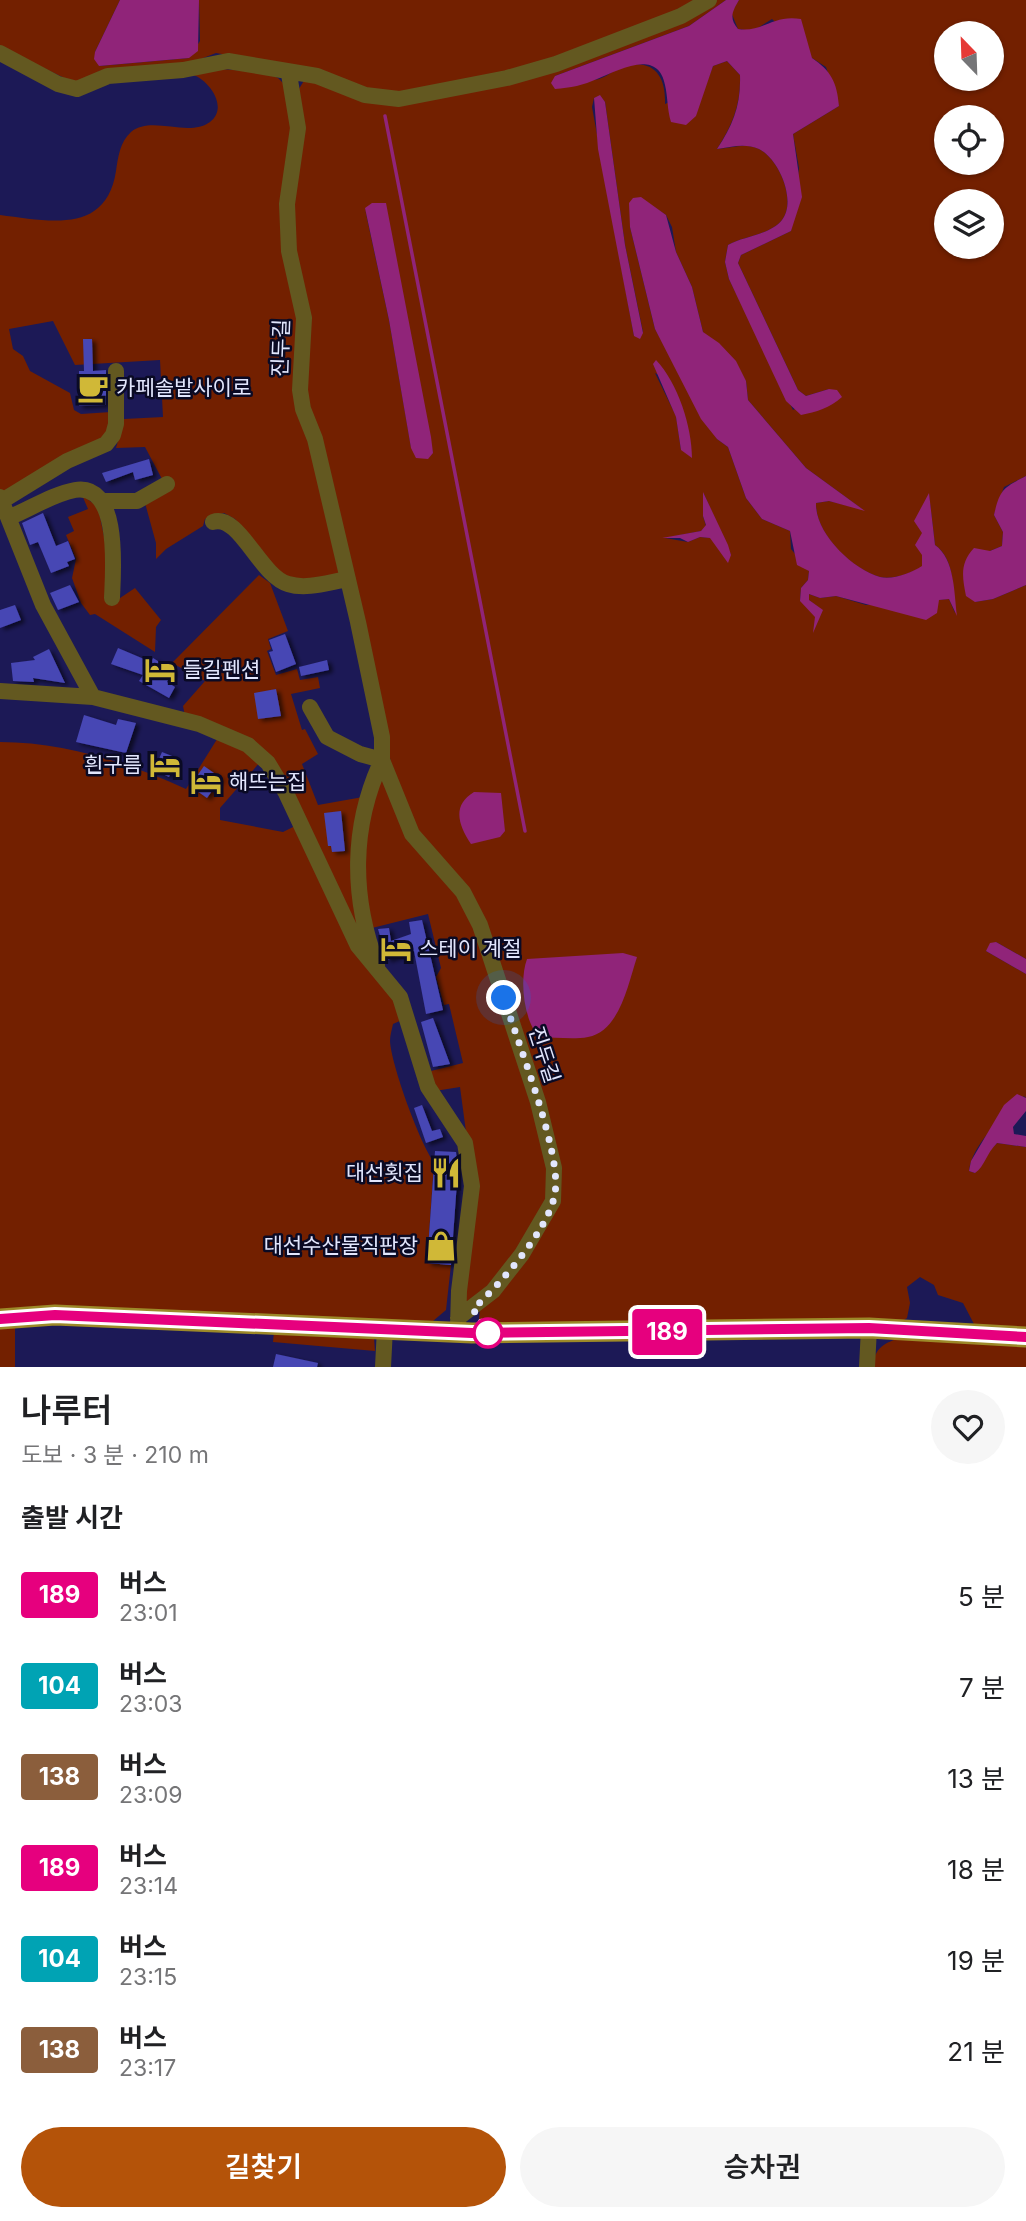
<!DOCTYPE html>
<html lang="ko">
<head>
<meta charset="utf-8">
<style>
  body { margin:0; font-family:Inter,"Noto Sans KR",sans-serif; background:#f6f6f6; color:#202124; height:100vh; display:flex; flex-direction:column; font-size:26px; white-space:nowrap }
  * { box-sizing:border-box; margin:0 }
  p { font-size:23px; color:#757577 }
  .icon { flex:none; width:38px; height:38px; fill:none; stroke:currentColor; stroke-width:2; stroke-linecap:round; stroke-linejoin:round }
  .map { position:relative; height:1367px; overflow:hidden }
  .drawer { display:flex; flex-direction:column; background:#fff; flex:1 }
  .drawer>* { flex:none }
  .badge { padding:0 14px; border-radius:5px; font-size:24px; line-height:46px }
  .needle { width:46px; rotate:337deg }
  .tools { position:absolute; left:934px; top:21px; display:grid; gap:14px }
  .tools a { display:grid; place-items:center; width:70px; height:70px; border-radius:50%; background:#fff; box-shadow:0 2px 5px #0004; font-size:35px }
  .you { position:absolute; width:35px; height:35px; margin:-18px; border:5px solid #fff; border-radius:50%; background:#1a73e8; box-shadow:0 0 0 10px #1a73e833 }
  .map>.badge { position:absolute; translate:-50% -50%; box-shadow:0 0 0 4px #fff }
  h2 { padding:0 21px; font-size:26px; line-height:63px }
  .round { display:grid; place-items:center; flex:none; width:74px; height:74px; border-radius:37px; background:#f6f6f6 }
  .summary { display:flex; align-items:center; justify-content:space-between; height:119px; padding:0 21px }
  h1 { font-size:33px; font-weight:600; line-height:52px }
  .cta { display:flex; gap:14px; margin-top:auto; padding:14px 21px }
  .cta a { flex:1; height:80px; border-radius:42px; background:#b45309; color:#fff; font-size:28px; font-weight:600; line-height:80px; text-align:center }
  .cta a+a { background:#f6f6f6; color:#202124 }
  ul { padding:0; list-style:none }
  li { display:flex; align-items:center; gap:21px; height:91px; padding:0 21px }
  li div { flex:1 }
  li b { display:block; font-size:26px }
  li em { font-style:normal }
  li .badge { min-width:77px; font-weight:700; text-align:center }
  .map>svg:first-child { display:block }
  .green { fill:#732000; fill-rule:evenodd }
  .water { fill:#902479 }
  .lines { fill:none; stroke-linecap:round; stroke-linejoin:round }
  .stream { stroke:#902479; stroke-width:3.5 }
  .building { fill:#4746b4; filter:url(#shadow) }
  .minor { stroke:#635820; stroke-width:16 }
  .major { stroke:#9c8928; stroke-width:21 }
  .line-casing { stroke:#fff; stroke-width:16 }
  .line { stroke:#e6007e; stroke-width:10 }
  .walk { stroke:#e2e6fd; stroke-width:7; stroke-dasharray:0 12.6 }
  .stop-dot { fill:#fff; stroke:#e6007e; stroke-width:3.5 }
  .labels { text-anchor:middle; stroke-width:5; stroke-linejoin:round; paint-order:stroke }
  .street-label { font-size:21px; fill:#e2e6fd; stroke:#0a0a24 }
  .poi-label { font-size:21px; fill:#e2e6fd; stroke:#0a0a24; text-anchor:start }
</style>
</head>
<body>
<div class="map">
<svg width="1026" height="1367" viewBox="0 0 1026 1367">
  <defs>
    <filter id="shadow"><feDropShadow dx="4" dy="2.5" stdDeviation="2" flood-color="#0009"/></filter>
  </defs>
  <rect width="100%" height="100%" fill="#1c1956"/>
  <!-- green -->
  <path class="green" d="M0 0H120L95 52 99 66 189 58 200 41 199 0H703L552 61 399 95 379 93 292 66 216 53 193 62 99 71 88 81 77 84 0 47Z
    M716 0H726L689 26 555 76C568 77 587 82 599 79 609 76 618 66 628 65 657 60 666 80 665 104L705 87 713 66 727 61 740 75C741 104 733 124 717 149 732 148 745 142 759 149 779 159 797 201 782 220 770 235 744 236 728 245L725 262 729 279 793 410 829 389 806 396 798 390 738 263 741 255 791 231 799 168 793 134 839 106 826 67 812 58 772 19 753 31 738 29 731 12 739 0H1026V476L1004 487 994 515 1003 532 1002 546 990 551 975 602 993 599 1026 585V959L996 942 986 951 1026 974V1098L1024 1096C1005 1117 973 1141 969 1171L975 1173 985 1155 997 1143 1026 1147V1328L974 1324 963 1303 938 1295 934 1285 920 1277 907 1287 910 1303 907 1318 899 1323 478 1327 480 1309 557 1199 479 915 420 838 392 781 389 746 308 410 294 260 297 92 305 79 349 95 485 86ZM947 33H992V79H947ZM600 96 605 102 625 245 643 332 634 336 592 107 594 98ZM947 117H992V163H947ZM947 201H992V247H947ZM654 207 666 215 672 227 676 252 692 287 703 332 746 381 748 400 806 468 862 509 829 501 816 503C815 533 851 569 880 577 893 580 911 573 922 567V534L929 495 935 545C955 559 953 590 955 613L949 599 866 605 836 596 820 598 809 594V600L823 611 800 601 801 588 808 580 809 571 791 549 790 531 762 519 746 498 728 447 717 439 655 329 630 227ZM365 209 433 453 411 447 389 320ZM655 373 670 380 687 426 681 450 676 416ZM704 494 731 555 711 538 700 537 688 542 665 538 701 531 706 526 703 516Z
    M219 69 264 72 278 78 287 87 294 143 296 295 311 441 339 574 299 583 266 564 235 519 224 513 205 519 203 526 166 549 156 559V543L145 503 162 479 145 447 116 448 124 419 163 417 160 360 75 365 53 321 9 329 13 349 23 356 30 371 70 393 74 410 81 414 111 412 109 435 12 492H0V215C49 221 106 235 116 171 118 157 120 142 131 132 152 115 188 138 210 122 230 107 207 77 190 74Z
    M82 495 98 507 117 600 135 588 161 620 156 627 155 652 95 614 90 615 81 603 72 578 76 559 66 535 74 531 68 517 88 509Z
    M259 575 270 583 288 631 268 639 271 649 267 651 276 675 297 669 300 680 318 677 320 688 291 694 302 730 305 729 318 754 302 764 318 805 363 797 356 831 375 962 275 764 185 716 183 706 205 681 172 663Z
    M219 736 261 761 220 808V820L283 832 295 826 404 1019 393 1024C392 1029 390 1035 390 1041 391 1064 420 1144 434 1162L427 1263 451 1265 446 1310 433 1321 0 1313V742C64 742 129 763 186 789Z
    M381 775 468 904 535 1103 552 1190 504 1272 465 1305 466 1132 460 1087 435 1091 427 1072 463 1063 449 1004 444 1005 436 977 441 968 428 914 368 929 361 845Z
    M15 1325V1367H0V1327Z
    M274 1331 374 1338 375 1351 273 1342Z
    M902 1337 1026 1343V1367H873C874 1347 885 1343 902 1337Z"/>
  <!-- water -->
  <path class="water" d="M120 0H199L198 51 189 58 99 66 94 59 95 52Z
    M726 0H739C732 12 729 18 738 29 762 33 773 14 801 19L812 58C831 71 837 82 839 106L793 134 802 197 791 231 741 255 738 263 798 390 806 396 829 389 837 390 842 397C830 408 816 412 801 415L786 401 729 279 725 262 728 245C744 236 770 235 782 220 797 201 779 159 759 149 745 143 731 147 717 149 733 125 741 105 740 75L727 61 713 66 696 116 686 125 671 122C667 109 668 98 665 85 658 47 617 71 597 79 584 85 570 88 555 89L551 83 555 76 689 26Z
    M600 95 605 102 625 245 643 333 640 339 634 336 598 149 594 98Z
    M641 197 666 215 676 252 692 287 703 332 719 343 736 361 746 381 748 400 806 468 865 511 829 501 816 503C815 533 852 569 880 577 893 580 911 573 922 566V555L915 545 922 533 914 521 929 493 935 545C955 559 954 593 957 616L949 599 939 600 937 613 926 620 836 596 820 598 809 594V600L823 610 813 633 815 617 800 601 801 588 808 580 809 571 797 565 790 531 762 519 746 498 728 447 717 439 701 419 655 329 630 227 629 203 633 198Z
    M372 203H386L431 437 433 453 428 459 416 458 411 448 389 320 365 208Z
    M656 360C678 383 692 427 692 458L681 450 676 417 653 364Z
    M1026 476V585L993 599 975 602 966 596C962 576 960 563 974 548L990 551 1002 546 1003 532 994 515C1000 489 1003 488 1026 476Z
    M703 492 728 545 731 555 728 563 710 538 700 537 688 542 680 538H662L701 531 706 525 703 516Z
    M474 792 501 793 505 831 500 837 471 844C458 825 452 805 474 792Z
    M996 942 1026 959V974L986 951 990 943Z
    M623 953 637 957C628 984 620 1031 588 1037 573 1040 554 1037 539 1037 524 1021 519 980 527 959Z
    M1017 1094 1026 1098V1111L1013 1127 1014 1134 1026 1136V1147L997 1143C986 1154 985 1166 975 1173L969 1171 971 1161 1004 1105Z"/>
  <g class="lines">
    <!-- stream -->
    <path class="stream" d="M385 116 525 831"/>
  </g>
  <!-- building -->
  <path class="building" d="M83 339H92L93 371 106 370V405L79 406V371H84Z
    M149 459 153 475 135 480 133 472 106 482 102 473Z
    M43 513 56 546 68 541 75 559 67 562 69 566 51 573 38 542 30 545 22 523Z
    M70 585 79 602 58 610 50 593Z
    M15 605 21 620 0 628V610Z
    M285 634 296 664 276 672 269 652 273 651 269 640Z
    M118 648 151 662 153 658 174 671 167 682 175 687 169 698 139 681 143 675 111 664Z
    M49 649 65 683 33 678 34 682 13 681 11 663 35 660 33 657Z
    M327 660 329 670 301 676 299 667Z
    M276 689 281 716 258 719 254 693Z
    M84 715 116 725 118 719 136 723 126 753 76 742Z
    M162 752 177 758 169 777 154 770Z
    M204 766 221 778 207 798 190 786Z
    M341 811 345 851 332 852 331 846H328L324 813Z
    M422 920 443 1010 426 1014 414 951 387 960 378 929 389 928 391 941 411 934 409 922Z
    M433 1018 450 1064 433 1067 421 1022Z
    M422 1105 432 1131 440 1129 443 1137 426 1143 414 1108Z
    M435 1151 456 1152 458 1168 451 1265 427 1263Z
    M276 1354 318 1363 317 1367H273Z"/>
  <g class="lines">
    <!-- minor -->
    <path class="minor" d="M0 53 58 84 77 89 108 76 183 70 228 61 317 76 365 95 399 99 507 78 556 64 681 16 709 0
      M289 74 298 128 287 204 289 251 304 318 300 390 303 409 315 439 358 622 382 737V760L412 834 463 892 480 925 538 1102 554 1168 553 1201 522 1254 493 1291 458 1318
      M0 497 43 605 93 697
      M2 501 67 461 106 444 113 435 116 424V371
      M101 501H137L167 484
      M10 517C30 509 53 494 75 490 121 482 113 572 112 598
      M213 522C239 513 260 576 288 584 307 590 329 582 348 579
      M0 691 93 697 199 724 248 745 268 763 286 793 358 946 400 997 428 1087 465 1143 472 1186 459 1291 458 1326
      M310 707 327 737 360 754 382 760C351 826 351 897 377 965
      M383 1367 385 1328
      M867 1367 869 1328"/>
    <!-- major -->
    <path class="major" d="M0 1319 55 1315 472 1333 869 1328 1026 1337"/>
  </g>
  <g class="lines">
    <!-- line casing -->
    <g class="line-casing">
      <path id="line" d="M0 1319 55 1315 472 1333 869 1328 1026 1337"/>
    </g>
    <!-- line -->
    <use href="#line" class="line"/>
    <!-- walk -->
    <path class="walk" d="M488 1333 473 1309C500 1284 549 1230 555 1193 562 1153 517 1041 504 998"/>
  </g>
  <!-- icons -->
  <defs>
    <g id="cafe-bare" transform="scale(2.415)"><path d="M-5.5-4.5H6V0H3Q3 3.5 0 3.5H-2.5Q-5.5 3.5-5.5 0ZM3-3.2v2h1.7v-2ZM-6 4.5H4V6H-6Z" fill="#d0b837" stroke="#0a0a24" stroke-width="2.5" paint-order="stroke"/></g>
    <g id="hotel-bare" transform="scale(2.415)"><path d="M-6-4.5h1.5V1H6V5H4.5V3h-9V5H-6ZM-4 0a1.8 1.8 0 1 1 3.6 0ZM.5 0V-2.5h3Q6-2.5 6 0Z" fill="#d0b837" stroke="#0a0a24" stroke-width="2.5" paint-order="stroke"/></g>
    <g id="restaurant-bare" transform="scale(2.415)"><path d="M-5-6h1v4h1v-4h1v4h1v-4h1v5L-1.5 .5V6h-2V.5L-5-1ZM5-6V6H3V1.5H1.5Q1.5-4 5-6Z" fill="#d0b837" stroke="#0a0a24" stroke-width="2.5" paint-order="stroke"/></g>
    <g id="shop-bare" transform="scale(2.415)"><path d="M-5-2.5h2.3a2.7 3.5 0 0 1 5.4 0H5L5.5 6h-11ZM-1.5-2.5h3a1.5 2.3 0 0 0-3 0Z" fill="#d0b837" stroke="#0a0a24" stroke-width="2.5" paint-order="stroke"/></g>
  </defs>
  <g fill-rule="evenodd">
    <use href="#cafe-bare" x="93" y="388"/>
    <use href="#hotel-bare" x="160" y="670"/>
    <use href="#hotel-bare" x="165" y="765"/>
    <use href="#hotel-bare" x="206" y="782"/>
    <use href="#hotel-bare" x="396" y="949"/>
    <use href="#restaurant-bare" x="446" y="1173"/>
    <use href="#shop-bare" x="441" y="1246"/>
  </g>
  <!-- markers -->
  <circle class="stop-dot" cx="488" cy="1333" r="14"/>
  <g class="labels">
    <!-- street labels -->
    <g class="street-label">
      <text transform="translate(281 348) rotate(-88)" y="7">진두길</text>
      <text transform="translate(544 1055) rotate(72)" y="7">진두길</text>
    </g>
    <!-- poi labels -->
    <g class="poi-label">
      <text x="116" y="395">카페솔밭사이로</text>
      <text x="183" y="677">들길펜션</text>
      <text x="142" y="772" text-anchor="end">흰구름</text>
      <text x="229" y="789">해뜨는집</text>
      <text x="419" y="956">스테이 계절</text>
      <text x="423" y="1180" text-anchor="end">대선횟집</text>
      <text x="418" y="1253" text-anchor="end">대선수산물직판장</text>
    </g>
  </g>
</svg>
<div class="tools">
<a><svg class="needle" viewBox="-14 -14 28 28"><path d="M0-13l5 13h-10z" fill="#e53935"/><path d="M0 13l5-13h-10z" fill="#757577"/></svg></a>
<a><svg class="icon" aria-label="locate" viewBox="0 0 24 24"><circle cx="12" cy="12" r="6"/><path d="M12 2v4M12 18v4M2 12h4M18 12h4"/></svg></a>
<a><svg class="icon" aria-label="layers" viewBox="0 0 24 24"><path d="M12 4l9 5-9 5-9-5zM3 14l9 5 9-5"/></svg></a>
</div>
<div class="you" style="left:504px;top:998px"></div>
<b class="badge" style="left:667px;top:1332px;background:#e6007e;color:#fff">189</b>
</div>
<section class="drawer">
<div class="summary"><div><h1>나루터</h1><p>도보 · 3 분 · 210 m</p></div><a class="round"><svg class="icon" aria-label="heart" viewBox="0 0 24 24"><path d="M12 20l-8-8c-3-5 5-10 8-4 3-6 11-1 8 4z"/></svg></a></div>
<h2>출발 시간</h2>
<ul>
<li><span class="badge" style="background:#e6007e;color:#fff">189</span><div><b>버스</b><p>23:01</p></div><em>5 분</em></li>
<li><span class="badge" style="background:#00a3b4;color:#fff">104</span><div><b>버스</b><p>23:03</p></div><em>7 분</em></li>
<li><span class="badge" style="background:#8b5e3c;color:#fff">138</span><div><b>버스</b><p>23:09</p></div><em>13 분</em></li>
<li><span class="badge" style="background:#e6007e;color:#fff">189</span><div><b>버스</b><p>23:14</p></div><em>18 분</em></li>
<li><span class="badge" style="background:#00a3b4;color:#fff">104</span><div><b>버스</b><p>23:15</p></div><em>19 분</em></li>
<li><span class="badge" style="background:#8b5e3c;color:#fff">138</span><div><b>버스</b><p>23:17</p></div><em>21 분</em></li>
</ul>
<div class="cta"><a>길찾기</a><a>승차권</a></div>
</section>
</body>
</html>
